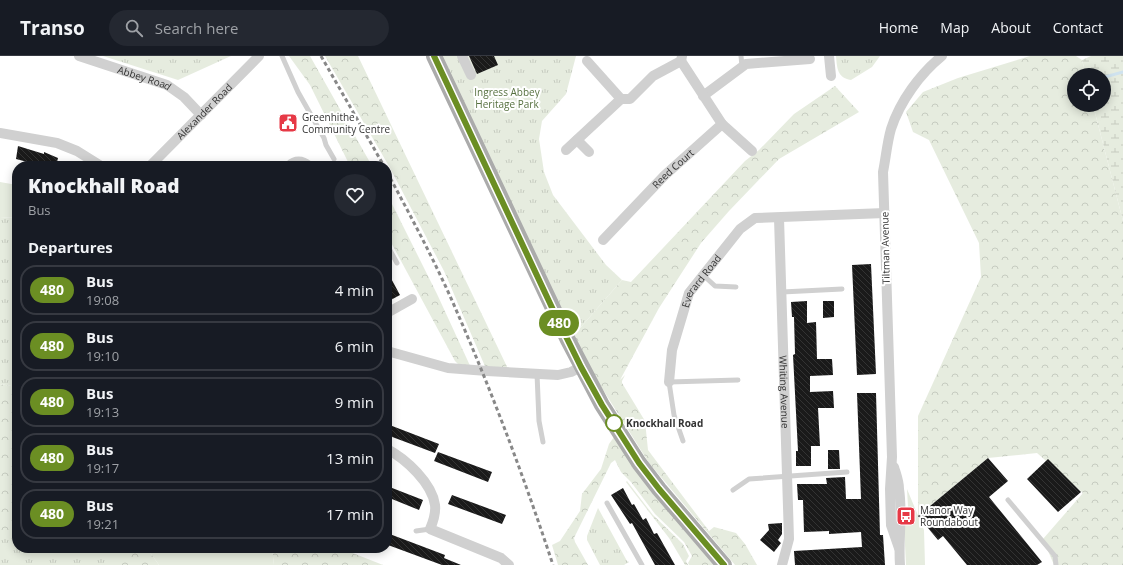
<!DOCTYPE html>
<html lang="en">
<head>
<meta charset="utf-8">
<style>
  body { margin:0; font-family:"Open Sans",sans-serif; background:#242831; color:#f1f3f6; height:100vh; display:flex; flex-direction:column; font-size:15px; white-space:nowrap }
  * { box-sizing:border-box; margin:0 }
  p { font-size:13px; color:#9ea1a6 }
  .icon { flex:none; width:22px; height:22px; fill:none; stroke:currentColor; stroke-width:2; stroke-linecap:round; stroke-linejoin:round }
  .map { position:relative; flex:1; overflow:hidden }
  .details { position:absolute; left:12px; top:105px; width:380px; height:392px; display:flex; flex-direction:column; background:#171b24; border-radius:16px; box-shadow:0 2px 10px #0003 }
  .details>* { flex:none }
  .badge { padding:0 8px; border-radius:13px; font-size:14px; line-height:26px }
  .buttons { position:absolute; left:1067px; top:12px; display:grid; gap:8px }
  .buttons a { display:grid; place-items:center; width:44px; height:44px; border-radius:50%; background:#171b24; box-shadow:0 2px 10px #0003; font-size:20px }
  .map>.badge { position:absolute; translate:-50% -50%; box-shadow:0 0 0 2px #fff }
  h2 { padding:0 16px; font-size:15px; line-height:36px }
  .round { display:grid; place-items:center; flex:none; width:42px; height:42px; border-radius:21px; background:#242831 }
  .summary { display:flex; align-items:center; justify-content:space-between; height:68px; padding:0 16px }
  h1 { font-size:19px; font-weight:800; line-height:30px }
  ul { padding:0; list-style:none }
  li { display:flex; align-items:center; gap:12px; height:50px; margin:0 8px 6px; padding:0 8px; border:2px solid #363941; border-radius:16px }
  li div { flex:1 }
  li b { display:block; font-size:15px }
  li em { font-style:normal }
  li .badge { min-width:44px; font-weight:700; text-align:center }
  header { display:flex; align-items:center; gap:24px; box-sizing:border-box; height:56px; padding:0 20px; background:#171b24; border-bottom:1px solid #363941 }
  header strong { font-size:19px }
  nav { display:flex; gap:22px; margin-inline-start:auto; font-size:14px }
  .search { width:280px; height:36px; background:#242831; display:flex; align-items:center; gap:10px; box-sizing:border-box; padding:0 14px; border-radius:22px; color:#9ea1a6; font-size:15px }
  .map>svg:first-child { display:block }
  .grass { fill:#e6ecdf }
  .forest { fill:url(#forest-crowns) }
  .wetland { fill:url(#wetland-marsh) }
  .park { fill:url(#park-tufts) }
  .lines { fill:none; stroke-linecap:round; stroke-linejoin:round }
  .stream { stroke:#cfe2ee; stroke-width:3 }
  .building { fill:url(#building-back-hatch) }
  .lane { stroke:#d0d0d0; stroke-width:5 }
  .street { stroke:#d0d0d0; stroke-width:10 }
  .primary { stroke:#ababab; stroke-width:16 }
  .rail { stroke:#888; stroke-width:3; stroke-dasharray:4 3; stroke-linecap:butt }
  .line-casing { stroke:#fff; stroke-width:9 }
  .line { stroke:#6b8e23; stroke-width:6 }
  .stop-dot { fill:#fff; stroke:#6b8e23; stroke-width:2 }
  .labels { text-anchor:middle; stroke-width:4; stroke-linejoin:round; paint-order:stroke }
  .street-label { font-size:10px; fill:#333; stroke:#fff }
  .park-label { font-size:10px; fill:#56703f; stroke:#fff }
  .poi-label { font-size:10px; fill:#333; stroke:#fff; text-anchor:start }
  .stop-label { font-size:10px; font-weight:bold; fill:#333; stroke:#fff; text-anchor:start }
</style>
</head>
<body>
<header>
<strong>Transo</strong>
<div class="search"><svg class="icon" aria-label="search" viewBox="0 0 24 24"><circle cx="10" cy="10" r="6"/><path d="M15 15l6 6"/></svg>Search here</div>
<nav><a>Home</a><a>Map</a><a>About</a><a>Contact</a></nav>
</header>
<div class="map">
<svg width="1123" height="509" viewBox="0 0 1123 509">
  <defs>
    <pattern id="forest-crowns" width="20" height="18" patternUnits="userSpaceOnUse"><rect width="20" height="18" fill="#e6ecdf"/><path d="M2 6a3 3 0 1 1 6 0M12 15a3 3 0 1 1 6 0" fill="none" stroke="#c6cbc0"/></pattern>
    <pattern id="wetland-marsh" width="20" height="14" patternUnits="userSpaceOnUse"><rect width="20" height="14" fill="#e6ecdf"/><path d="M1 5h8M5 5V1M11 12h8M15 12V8" fill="none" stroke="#c6cbc0"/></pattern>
    <pattern id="park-tufts" width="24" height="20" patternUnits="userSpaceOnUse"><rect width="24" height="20" fill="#e6ecdf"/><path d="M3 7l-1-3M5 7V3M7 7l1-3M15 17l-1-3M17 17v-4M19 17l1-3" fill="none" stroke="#c6cbc0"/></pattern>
    <pattern id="building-back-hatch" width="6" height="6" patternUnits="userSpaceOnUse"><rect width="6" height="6" fill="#1a1a1a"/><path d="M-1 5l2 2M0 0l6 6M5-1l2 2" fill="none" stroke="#333"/></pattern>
  </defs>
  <rect width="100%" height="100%" fill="#fff"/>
  <!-- grass -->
  <path class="grass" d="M0 126 17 129V161L0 162Z
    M907 433 924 474 925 509H906L904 469 909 468Z
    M147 492H272L274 509H159Z"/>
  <!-- forest -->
  <path class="forest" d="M289 0H310L372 110H350L310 29Z
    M325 0H358L510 317 487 315 444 215 390 112Z
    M1030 0H1076L1082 4 1086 19H1074V49H1093L1123 165V509H1054L1043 483 1083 437 1037 397 988 402 918 460V360L981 221 979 187 929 84 913 76 906 56 923 36 958 22Z
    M835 30 859 56 779 103 729 155 701 187 659 252 620 324 625 319 622 325V327L645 365 648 394 709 475 714 471 736 477 745 488 757 509H735L649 407 595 321 574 279 622 224 631 226 745 105 759 94 794 58Z
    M387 138 437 238 472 314H464L455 305 387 179Z
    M0 328 17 331V483H0Z
    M614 381 716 509H689L688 507 692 500 684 486 655 458 631 426 621 416 615 404 611 407 574 482 575 486 588 509H558L552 489 560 485 580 455 582 438 601 413 609 388Z
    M627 425 653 459 683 488 689 500 686 505 688 509H685L669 482 626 426Z
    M120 492H147L159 509H120Z
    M272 492H340L383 509H274Z"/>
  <!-- wetland -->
  <path class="wetland" d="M1091 0H1123V165L1093 49H1104V19H1086L1082 4Z"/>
  <!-- park -->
  <path class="park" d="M103 0H231L178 24Z
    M440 0H576L566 38 542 65 539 83 544 116 553 139 606 209 622 224 574 279Z
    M836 0H880L872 11 851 24C837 22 837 11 836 0Z
    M17 161V331L0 328V162Z
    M598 452 627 505 629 506 624 509H600L587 484V480Z
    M0 483H17V492H120V509H0Z"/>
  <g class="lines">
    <!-- stream -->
    <path class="stream" d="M1105 21 1123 16"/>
  </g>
  <!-- building -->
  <path class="building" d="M469 0H494L498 9 477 18Z
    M18 90 44 98V96L58 102 56 110H43L16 103Z
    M871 208 876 318 857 319 852 209Z
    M387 215 400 239 387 246Z
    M807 245V267L816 266 817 303H832L833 319 810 320V336L833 335 834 352H818L820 390H811V410H796V395H798L793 299 795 298 794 261H792L791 246Z
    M823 245H834V261L823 262Z
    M857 337H876L880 479H883L885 509H795L794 495 862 491 861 476 829 478V475L804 476 803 444H798L797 428H827L826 422 845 421 846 443H861Z
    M387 368 439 388 435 397 387 379Z
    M828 394H839L840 413H828Z
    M438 396 492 416 488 426 434 405Z
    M988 402 1008 425 989 441 1042 506 1037 509H967L943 480 938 484 918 460Z
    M1048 403 1081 436 1058 456 1027 423Z
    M387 430 423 444 419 454 387 441Z
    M623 432 632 449 634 448 643 464 646 462 654 478 657 477 675 509H655L632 467 630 468 611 439Z
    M452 439 506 459 502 468 448 448Z
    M782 467V478L778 484 781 487 774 496 760 484 769 474 768 468Z
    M387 477 445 499 444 502 461 509H442L388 489 389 486H387Z"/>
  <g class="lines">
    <!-- lane -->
    <path class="lane" d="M282 0 298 36 324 82 326 89 334 103
      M741 0 742 10
      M387 189 397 207
      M703 219 715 230 736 231
      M782 236 842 233
      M537 318 539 365 543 386
      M683 385 674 359 669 326 738 324
      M733 434 749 423 847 416
      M1008 444 1055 500 1056 509
      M607 447 642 509
      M416 475 430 473"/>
    <!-- street -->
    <g class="street">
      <path id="s1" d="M79 0 167 29 184 41 201 59"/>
      <path d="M462 0 471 19"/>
      <path d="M829 0 831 20"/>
      <path d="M587 5 621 43"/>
      <path d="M703 40 746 8 810 3"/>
      <path d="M722 68 752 95"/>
      <path d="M0 77 57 87 77 95 101 110"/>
      <path d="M577 84 589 96"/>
      <path d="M566 94 621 43H630L653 20 681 5 682 0"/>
      <path id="s2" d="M150 110 259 0"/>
      <path d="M289 110C295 104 302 104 309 110"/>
      <path id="s3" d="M779 162 789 483 782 509"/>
      <path id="s4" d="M603 184 665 119 722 68 681 5"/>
      <path d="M387 257 412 243"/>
      <path d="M387 273V283"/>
      <path d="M387 295 448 312 487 315 558 319 571 316 581 311"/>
      <path id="s5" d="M669 326 672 294 689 237 740 173 755 162 885 157"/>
      <path d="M387 393C406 403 432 427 435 449 436 457 433 466 430 473L501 502 509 509"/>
      <path d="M894 411C896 418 899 425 899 433 903 458 898 484 900 509"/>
      <path d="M899 492 891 469 890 433 892 401 883 116C886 101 887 87 891 73 900 45 920 18 942 0"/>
    </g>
    <!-- primary -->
    <path class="primary" d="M434 0 568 284 602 349 639 407 659 433 724 509"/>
    <!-- rail -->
    <path class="rail" d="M321 0 384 110
      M387 116C409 157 431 198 450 240 489 328 523 418 553 509"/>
  </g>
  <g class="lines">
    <!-- line casing -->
    <g class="line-casing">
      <path id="line" d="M434 0 555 258 581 311 602 349 639 407 659 433 724 509"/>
    </g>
    <!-- line -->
    <use href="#line" class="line"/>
  </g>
  <!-- icons -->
  <defs>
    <g id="civic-square" transform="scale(1)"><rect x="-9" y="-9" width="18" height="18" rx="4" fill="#e63946" stroke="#fff"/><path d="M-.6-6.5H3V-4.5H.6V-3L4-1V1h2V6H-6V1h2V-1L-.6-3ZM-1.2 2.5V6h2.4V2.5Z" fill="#fff"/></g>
    <g id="bus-square" transform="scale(1)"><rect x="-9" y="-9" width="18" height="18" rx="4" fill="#e63946" stroke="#fff"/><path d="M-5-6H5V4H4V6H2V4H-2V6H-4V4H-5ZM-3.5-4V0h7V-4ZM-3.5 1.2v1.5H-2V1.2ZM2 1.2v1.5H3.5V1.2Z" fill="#fff"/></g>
  </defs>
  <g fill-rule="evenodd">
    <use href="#civic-square" x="288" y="67"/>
    <use href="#bus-square" x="906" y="460"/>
  </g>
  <!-- markers -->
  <circle class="stop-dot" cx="614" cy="367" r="8"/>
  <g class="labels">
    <!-- street labels -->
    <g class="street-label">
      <text dy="4" stroke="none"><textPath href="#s1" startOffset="69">Abbey Road</textPath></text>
      <text dy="4" stroke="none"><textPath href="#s2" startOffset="77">Alexander Road</textPath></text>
      <text dy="4" stroke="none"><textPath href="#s4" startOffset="100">Reed Court</textPath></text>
      <text transform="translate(885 192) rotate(-91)" y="4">Tiltman Avenue</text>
      <text dy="4" stroke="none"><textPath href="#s5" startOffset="108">Everard Road</textPath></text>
      <text dy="4" stroke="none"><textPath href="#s3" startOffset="174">Whiting Avenue</textPath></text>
    </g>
    <!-- park labels -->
    <g class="park-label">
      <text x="507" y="40">Ingress Abbey<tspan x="507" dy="12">Heritage Park</tspan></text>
    </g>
    <!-- poi labels -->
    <g class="poi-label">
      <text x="302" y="65">Greenhithe<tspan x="302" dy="12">Community Centre</tspan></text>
      <text x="920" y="458">Manor Way<tspan x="920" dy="12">Roundabout</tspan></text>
    </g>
    <!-- stop labels -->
    <g class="stop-label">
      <text x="626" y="371">Knockhall Road</text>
    </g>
  </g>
</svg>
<div class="buttons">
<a><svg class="icon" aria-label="locate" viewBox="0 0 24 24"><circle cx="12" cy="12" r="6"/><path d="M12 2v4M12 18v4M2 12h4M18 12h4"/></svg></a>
</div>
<b class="badge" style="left:559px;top:267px;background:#6b8e23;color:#fff">480</b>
<section class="details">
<div class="summary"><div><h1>Knockhall Road</h1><p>Bus</p></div><a class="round"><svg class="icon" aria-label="heart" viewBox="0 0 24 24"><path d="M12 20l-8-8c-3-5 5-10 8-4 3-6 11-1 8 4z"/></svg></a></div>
<h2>Departures</h2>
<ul>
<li><span class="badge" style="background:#6b8e23;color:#fff">480</span><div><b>Bus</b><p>19:08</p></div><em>4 min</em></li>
<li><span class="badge" style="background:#6b8e23;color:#fff">480</span><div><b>Bus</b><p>19:10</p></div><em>6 min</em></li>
<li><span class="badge" style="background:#6b8e23;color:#fff">480</span><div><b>Bus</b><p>19:13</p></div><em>9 min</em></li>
<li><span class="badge" style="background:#6b8e23;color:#fff">480</span><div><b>Bus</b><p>19:17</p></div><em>13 min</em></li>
<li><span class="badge" style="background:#6b8e23;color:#fff">480</span><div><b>Bus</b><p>19:21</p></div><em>17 min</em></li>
</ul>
</section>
</div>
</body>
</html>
